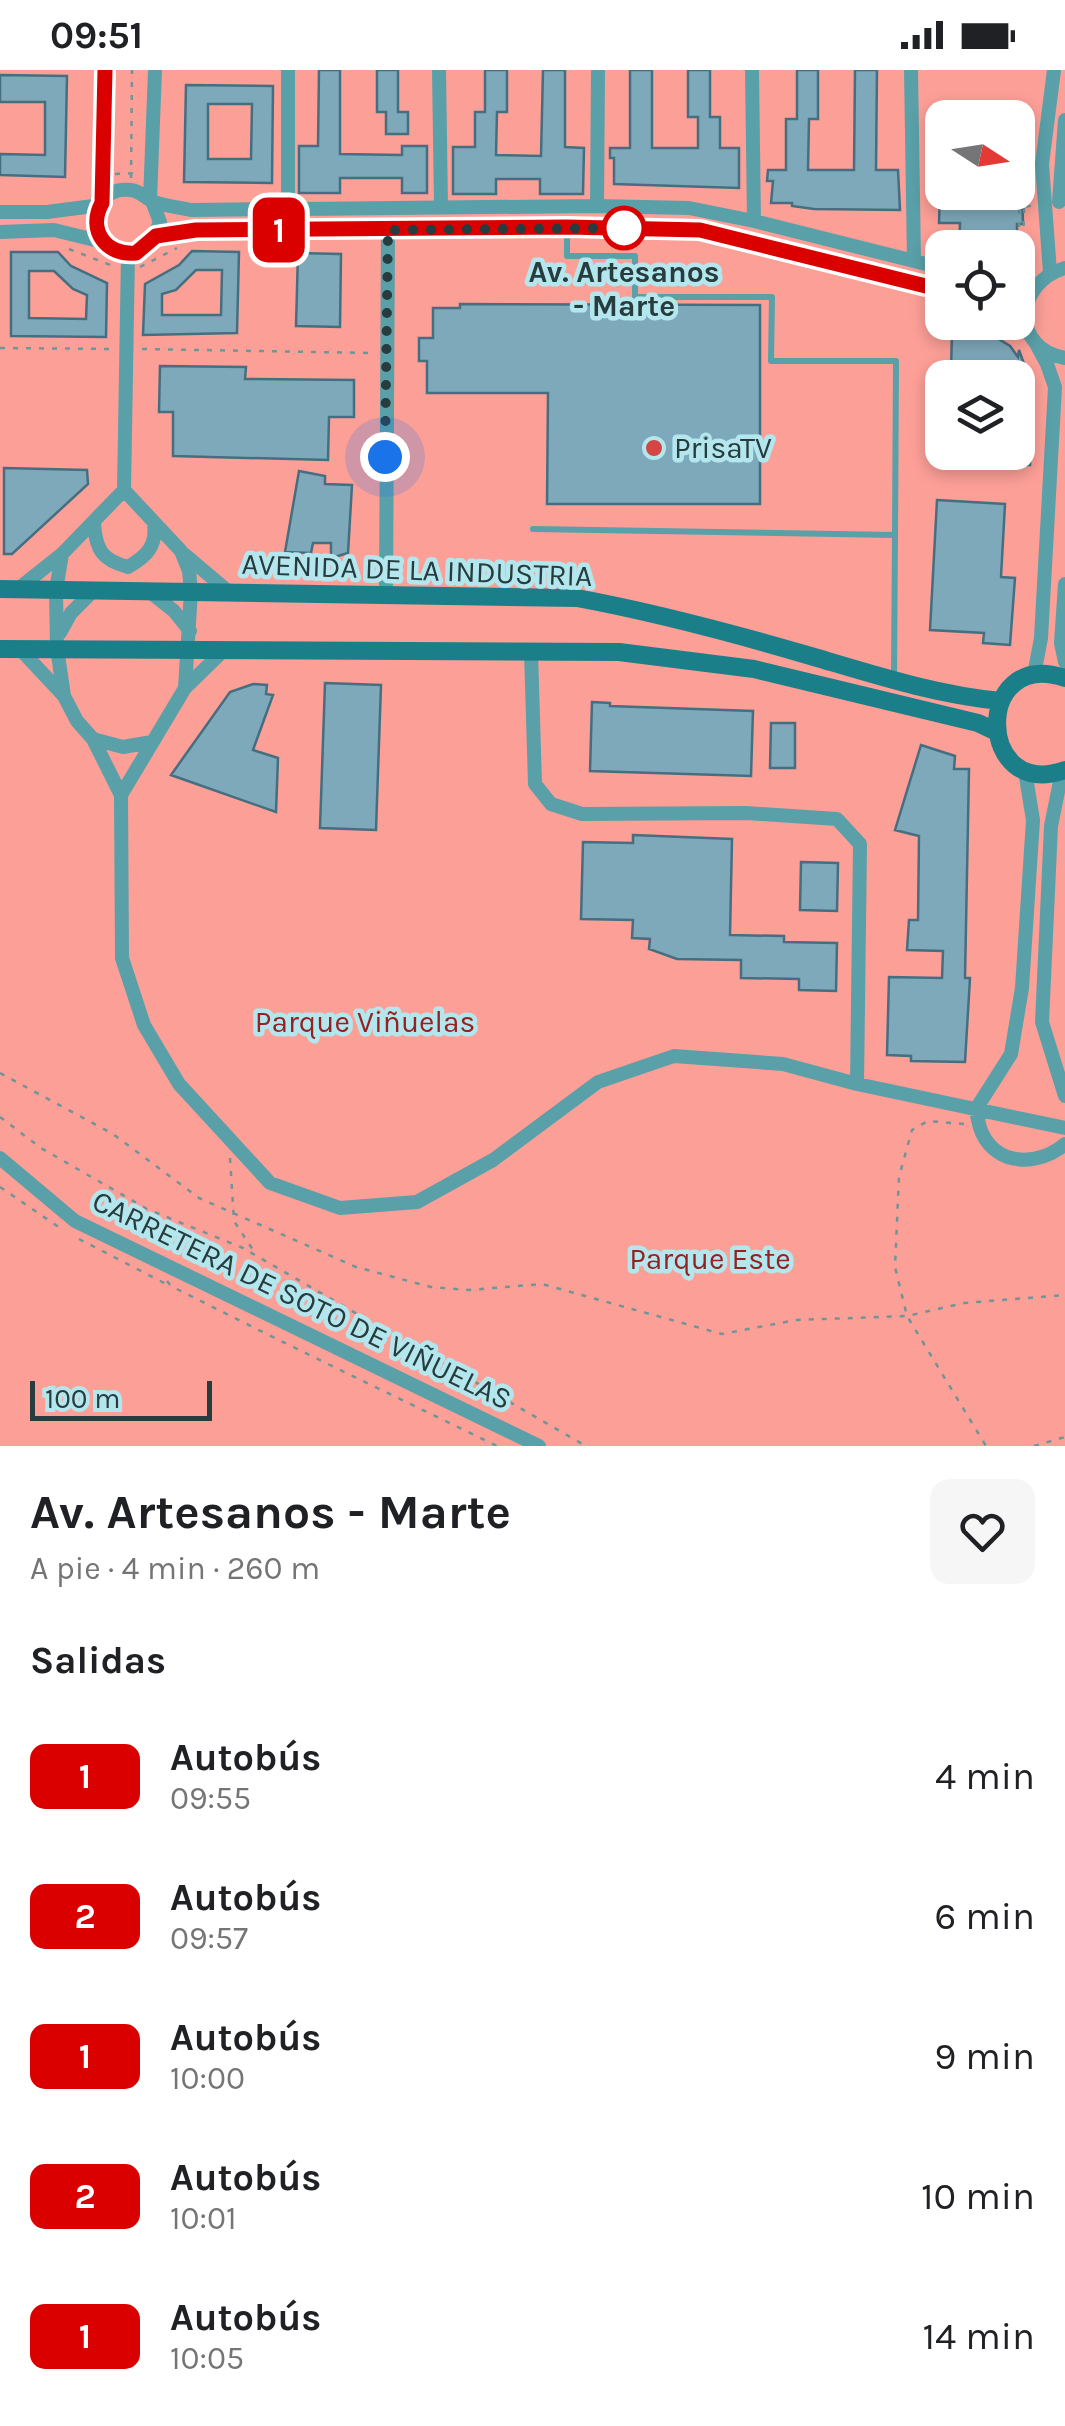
<!DOCTYPE html>
<html lang="es">
<head>
<meta charset="utf-8">
<style>
  body { margin:0; font-family:Karla,sans-serif; background:#f6f6f6; color:#202124; height:100vh; display:flex; flex-direction:column; font-size:38px; white-space:nowrap }
  * { box-sizing:border-box; margin:0 }
  p { font-size:32px; color:#757577 }
  .icon { flex:none; width:55px; height:55px; fill:none; stroke:currentColor; stroke-width:2; stroke-linecap:round; stroke-linejoin:round }
  .map { position:relative; height:1376px; overflow:hidden }
  .side { display:flex; flex-direction:column; background:#fff; flex:1 }
  .side>* { flex:none }
  .badge { padding:0 20px; border-radius:15px; font-size:35px; line-height:65px }
  .needle { width:65px; rotate:102deg }
  .buttons { position:absolute; left:925px; top:30px; display:grid; gap:20px }
  .buttons a { display:grid; place-items:center; width:110px; height:110px; border-radius:20px; background:#fff; box-shadow:0 5px 15px #0003; font-size:50px }
  .scale { position:absolute; left:30px; bottom:25px; width:182px; box-sizing:border-box; padding-left:10px; border:5px solid #273c3e; border-top:0; font-size:28px; line-height:35px; white-space:nowrap; color:#273c3e; -webkit-text-stroke:8px #b3e7ed; paint-order:stroke }
  .you { position:absolute; width:50px; height:50px; margin:-25px; border:8px solid #fff; border-radius:50%; background:#1a73e8; box-shadow:0 0 0 15px #1a73e833 }
  .map>.badge { position:absolute; translate:-50% -50%; box-shadow:0 0 0 5px #fff }
  h2 { padding:0 30px; font-size:38px; line-height:90px }
  .round { display:grid; place-items:center; flex:none; width:105px; height:105px; border-radius:20px; background:#f6f6f6 }
  .summary { display:flex; align-items:center; justify-content:space-between; height:170px; padding:0 30px }
  h1 { font-size:48px; font-weight:700; line-height:75px }
  ul { padding:0; list-style:none }
  li { display:flex; align-items:center; gap:30px; height:140px; padding:0 30px }
  li div { flex:1 }
  li b { display:block; font-size:38px }
  li em { font-style:normal }
  li .badge { min-width:110px; font-weight:700; text-align:center }
  .status { display:flex; justify-content:space-between; align-items:center; height:70px; padding:0 50px; background:#fff; direction:ltr }
  .status svg { height:28px; fill:currentColor }
  .map>svg:first-child { display:block }
  .green { fill:#fc9f97; fill-rule:evenodd }
  .building { fill:#7ea9bb; stroke:#456f80; stroke-width:2.5; fill-rule:evenodd }
  .lines { fill:none; stroke-linecap:round; stroke-linejoin:round }
  .path { stroke:#709599; stroke-width:2.5; stroke-dasharray:5 8; stroke-linecap:butt }
  .lane { stroke:#5aa0a9; stroke-width:6 }
  .street { stroke:#5aa0a9; stroke-width:14 }
  .secondary { stroke:#1b7f89; stroke-width:18 }
  .line-casing { stroke:#fff; stroke-width:22 }
  .line { stroke:#db0000; stroke-width:15 }
  .walk { stroke:#273c3e; stroke-width:10; stroke-dasharray:0 18 }
  .stop-dot { fill:#fff; stroke:#db0000; stroke-width:5 }
  .poi-dot { fill:#d44543; stroke:#b3e7ed; stroke-width:4 }
  .labels { text-anchor:middle; stroke-width:9; stroke-linejoin:round; paint-order:stroke }
  .stop-label { font-size:30px; font-weight:bold; fill:#273c3e; stroke:#b3e7ed }
  .poi-label { font-size:30px; fill:#273c3e; stroke:#b3e7ed; text-anchor:start }
  .street-label { font-size:30px; fill:#273c3e; stroke:#b3e7ed }
  .park-label { font-size:30px; fill:#952123; stroke:#b3e7ed }
</style>
</head>
<body>
<div class="status"><b>09:51</b><svg viewBox="0 0 49 12"><path d="M0 12V9h3v3zM5 12V6h3v6zM10 12V3h3v9zM15 12V0h3v12zM26 1h20v11H26zM47 4h2v5h-2z"/></svg></div>
<div class="map">
<svg width="1065" height="1376" viewBox="0 0 1065 1376">
  <rect width="100%" height="100%" fill="#b3e7ed"/>
  <!-- green -->
  <path class="green" d="M0 0H1065V1376H0ZM942 48H1018V122H942ZM942 178H1018V252H942ZM942 308H1018V382H942Z"/>
  <!-- building -->
  <path class="building" d="M319 0H340V84L402 85V76H427V123H402V108H340V123H299V76H318Z
    M377 0H398V42H408V64H386V42H377Z
    M485 0H507V42H497L496 85 541 86 543 0H565V77L584 78 583 124H540V109H496V124H453V77H475V42H485Z
    M630 0H652V78H698V47H688V0H710V47H720V78H739V118L614 114V88H610V78H630Z
    M797 0H818V49H809L808 100H854L855 0H877L876 100H898L900 140 814 139 792 136V133H771L773 111H767L768 100H786V49H797Z
    M0 5 67 6 65 107 0 105V84L45 85V32H0Z
    M186 15 273 16 272 113 184 112ZM208 34H252L251 89H208Z
    M940 122H1022L1023 154H1017V178H959L960 153H939Z
    M192 181 239 182 237 263 143 265 145 214 179 195ZM196 200H222L221 245H162V224L176 220Z
    M11 182H58L71 196 107 213 106 267 11 266ZM29 201H54L73 219 87 225 86 249 29 248Z
    M298 183 341 184 340 257 296 256Z
    M460 234 760 235V434H547L548 323H427V291H419V268H433V238H460Z
    M978 261 992 265 1010 276 1018 287 1019 280 1033 319 1030 395H991V382H1018V308H994V302L951 300 952 262Z
    M160 296 246 297 245 309 354 310V347H329L328 390 173 386V342H159Z
    M4 398 87 400 88 414 12 484H4Z
    M299 401 325 406V414L352 415 348 483 331 488V473H313L311 483 285 482Z
    M937 430 1005 434 1001 507 1015 508 1010 575 983 573 984 563 930 560Z
    M325 613 381 615 376 760 320 758Z
    M253 614 267 615 266 624 273 625 253 680 278 688 276 742 171 705 230 622Z
    M592 632 610 633V636L753 641 751 706 590 701Z
    M771 653H795V698H770Z
    M921 675 955 686 954 699H969L965 908H970L965 992 911 991V986L887 985 889 907 942 908 943 881 907 880 909 850H918L919 766 895 760Z
    M633 765 732 769 730 865 784 866V872L837 873 836 921 799 920V909L741 908V890L677 889 649 879 650 869 632 868 633 850 581 849 583 772 633 773Z
    M801 792 838 793 837 841 800 840Z"/>
  <g class="lines">
    <!-- path -->
    <path class="path" d="M115 104 137 103
      M131 108 132 0
      M1024 138 1023 179 1022 185H1019V138L1034 135
      M69 179 113 196
      M140 197 177 178
      M1018 207 1027 204 1036 190
      M0 278 114 279
      M142 279 374 283
      M0 1003 113 1064 199 1128 356 1197 431 1217 469 1220 542 1214 722 1264 796 1250 907 1246 964 1233 1065 1225
      M0 1047 41 1078 147 1139 243 1178 586 1376
      M964 1054 928 1051 912 1060 899 1107 895 1197 907 1246 986 1376
      M230 1088 234 1151 255 1183
      M0 1117 63 1160
      M79 1169 170 1216
      M167 1211 171 1216C279 1271 388 1323 497 1376
      M1034 1376 1065 1367"/>
    <!-- lane -->
    <path class="lane" d="M567 158V186H635V227H772L771 291H896L895 465
      M533 459 895 465 894 606"/>
    <!-- street -->
    <path class="street" d="M439 0 441 137
      M752 0 754 151
      M911 0 914 191
      M150 130 155 0
      M152 131 160 152 151 174C97 218 73 113 131 120 140 121 144 127 152 131 163 136 179 137 191 140L597 136 689 138 754 151 942 198
      M1059 132 1065 50
      M102 133 105 0
      M597 136 598 0
      M288 139V0
      M0 142H47L101 135
      M0 162 54 160 103 172
      M156 166 197 160 567 157 700 160 942 220
      M1065 198C1015 213 1010 278 1065 288
      M1050 202 1042 94 1054 0
      M1034 270 1047 294 1055 317 1041 568 1034 605
      M124 420 62 484 56 520 57 578 64 626 77 651 93 669 121 725 122 888 144 955 179 1014 270 1113 340 1138 417 1132 493 1090 598 1012 674 986 783 994 857 1014 1065 1058
      M124 420 128 184
      M94 454C96 480 102 490 128 497 147 486 157 476 154 453
      M184 484 229 522
      M1065 514 1061 573 1065 592
      M18 519 62 484
      M149 521 174 541 190 561
      M386 524 388 160
      M60 563 71 543 93 521
      M20 579 64 626
      M531 582 535 714 551 734 582 744 746 743 837 749 860 774 857 1014
      M185 618 223 581
      M93 669 123 677 152 672
      M1025 701 1033 750 1022 918 1011 984 976 1039C977 1046 979 1056 982 1063 998 1097 1039 1096 1065 1074
      M1062 702 1051 756 1042 952 1065 1026
      M121 725 185 618 191 521 189 501 181 481 124 420
      M0 1088 75 1151 539 1376"/>
    <!-- secondary -->
    <path class="secondary" d="M0 519 577 528C658 543 736 564 814 587 875 605 937 625 1001 631
      M0 579 619 582 754 599 978 653 995 661
      M1065 608C973 577 976 732 1065 700"/>
  </g>
  <g class="lines">
    <!-- line casing -->
    <g class="line-casing">
      <path id="line" d="M105 0 102 133C87 160 106 186 136 183L156 166 196 160 567 157 700 160 942 220"/>
    </g>
    <!-- line -->
    <use href="#line" class="line"/>
    <!-- walk -->
    <path class="walk" d="M385 387 388 160 634 158H624"/>
  </g>
  <!-- markers -->
  <circle class="stop-dot" cx="624" cy="158" r="20"/>
  <circle class="poi-dot" cx="654" cy="378" r="10"/>
  <g class="labels">
    <!-- stop labels -->
    <g class="stop-label">
      <text x="624" y="212">Av. Artesanos<tspan x="624" dy="34">- Marte</tspan></text>
    </g>
    <!-- poi labels -->
    <g class="poi-label">
      <text x="674" y="388">PrisaTV</text>
    </g>
    <!-- street labels -->
    <g class="street-label">
      <text transform="translate(417 500) rotate(2)" y="10">AVENIDA DE LA INDUSTRIA</text>
      <text transform="translate(302 1230) rotate(26)" y="10">CARRETERA DE SOTO DE VIÑUELAS</text>
    </g>
    <!-- park labels -->
    <g class="park-label">
      <text x="365" y="962">Parque Viñuelas</text>
      <text x="710" y="1199">Parque Este</text>
    </g>
  </g>
</svg>
<div class="buttons">
<a><svg class="needle" viewBox="-14 -14 28 28"><path d="M0-13l5 13h-10z" fill="#e53935"/><path d="M0 13l5-13h-10z" fill="#757577"/></svg></a>
<a><svg class="icon" aria-label="locate" viewBox="0 0 24 24"><circle cx="12" cy="12" r="6"/><path d="M12 2v4M12 18v4M2 12h4M18 12h4"/></svg></a>
<a><svg class="icon" aria-label="layers" viewBox="0 0 24 24"><path d="M12 4l9 5-9 5-9-5zM3 14l9 5 9-5"/></svg></a>
</div>
<div class="scale">100 m</div>
<div class="you" style="left:385px;top:387px"></div>
<b class="badge" style="left:279px;top:160px;background:#db0000;color:#fff">1</b>
</div>
<section class="side">
<div class="summary"><div><h1>Av. Artesanos - Marte</h1><p>A pie · 4 min · 260 m</p></div><a class="round"><svg class="icon" aria-label="heart" viewBox="0 0 24 24"><path d="M12 20l-8-8c-3-5 5-10 8-4 3-6 11-1 8 4z"/></svg></a></div>
<h2>Salidas</h2>
<ul>
<li><span class="badge" style="background:#db0000;color:#fff">1</span><div><b>Autobús</b><p>09:55</p></div><em>4 min</em></li>
<li><span class="badge" style="background:#db0000;color:#fff">2</span><div><b>Autobús</b><p>09:57</p></div><em>6 min</em></li>
<li><span class="badge" style="background:#db0000;color:#fff">1</span><div><b>Autobús</b><p>10:00</p></div><em>9 min</em></li>
<li><span class="badge" style="background:#db0000;color:#fff">2</span><div><b>Autobús</b><p>10:01</p></div><em>10 min</em></li>
<li><span class="badge" style="background:#db0000;color:#fff">1</span><div><b>Autobús</b><p>10:05</p></div><em>14 min</em></li>
</ul>
</section>
</body>
</html>
